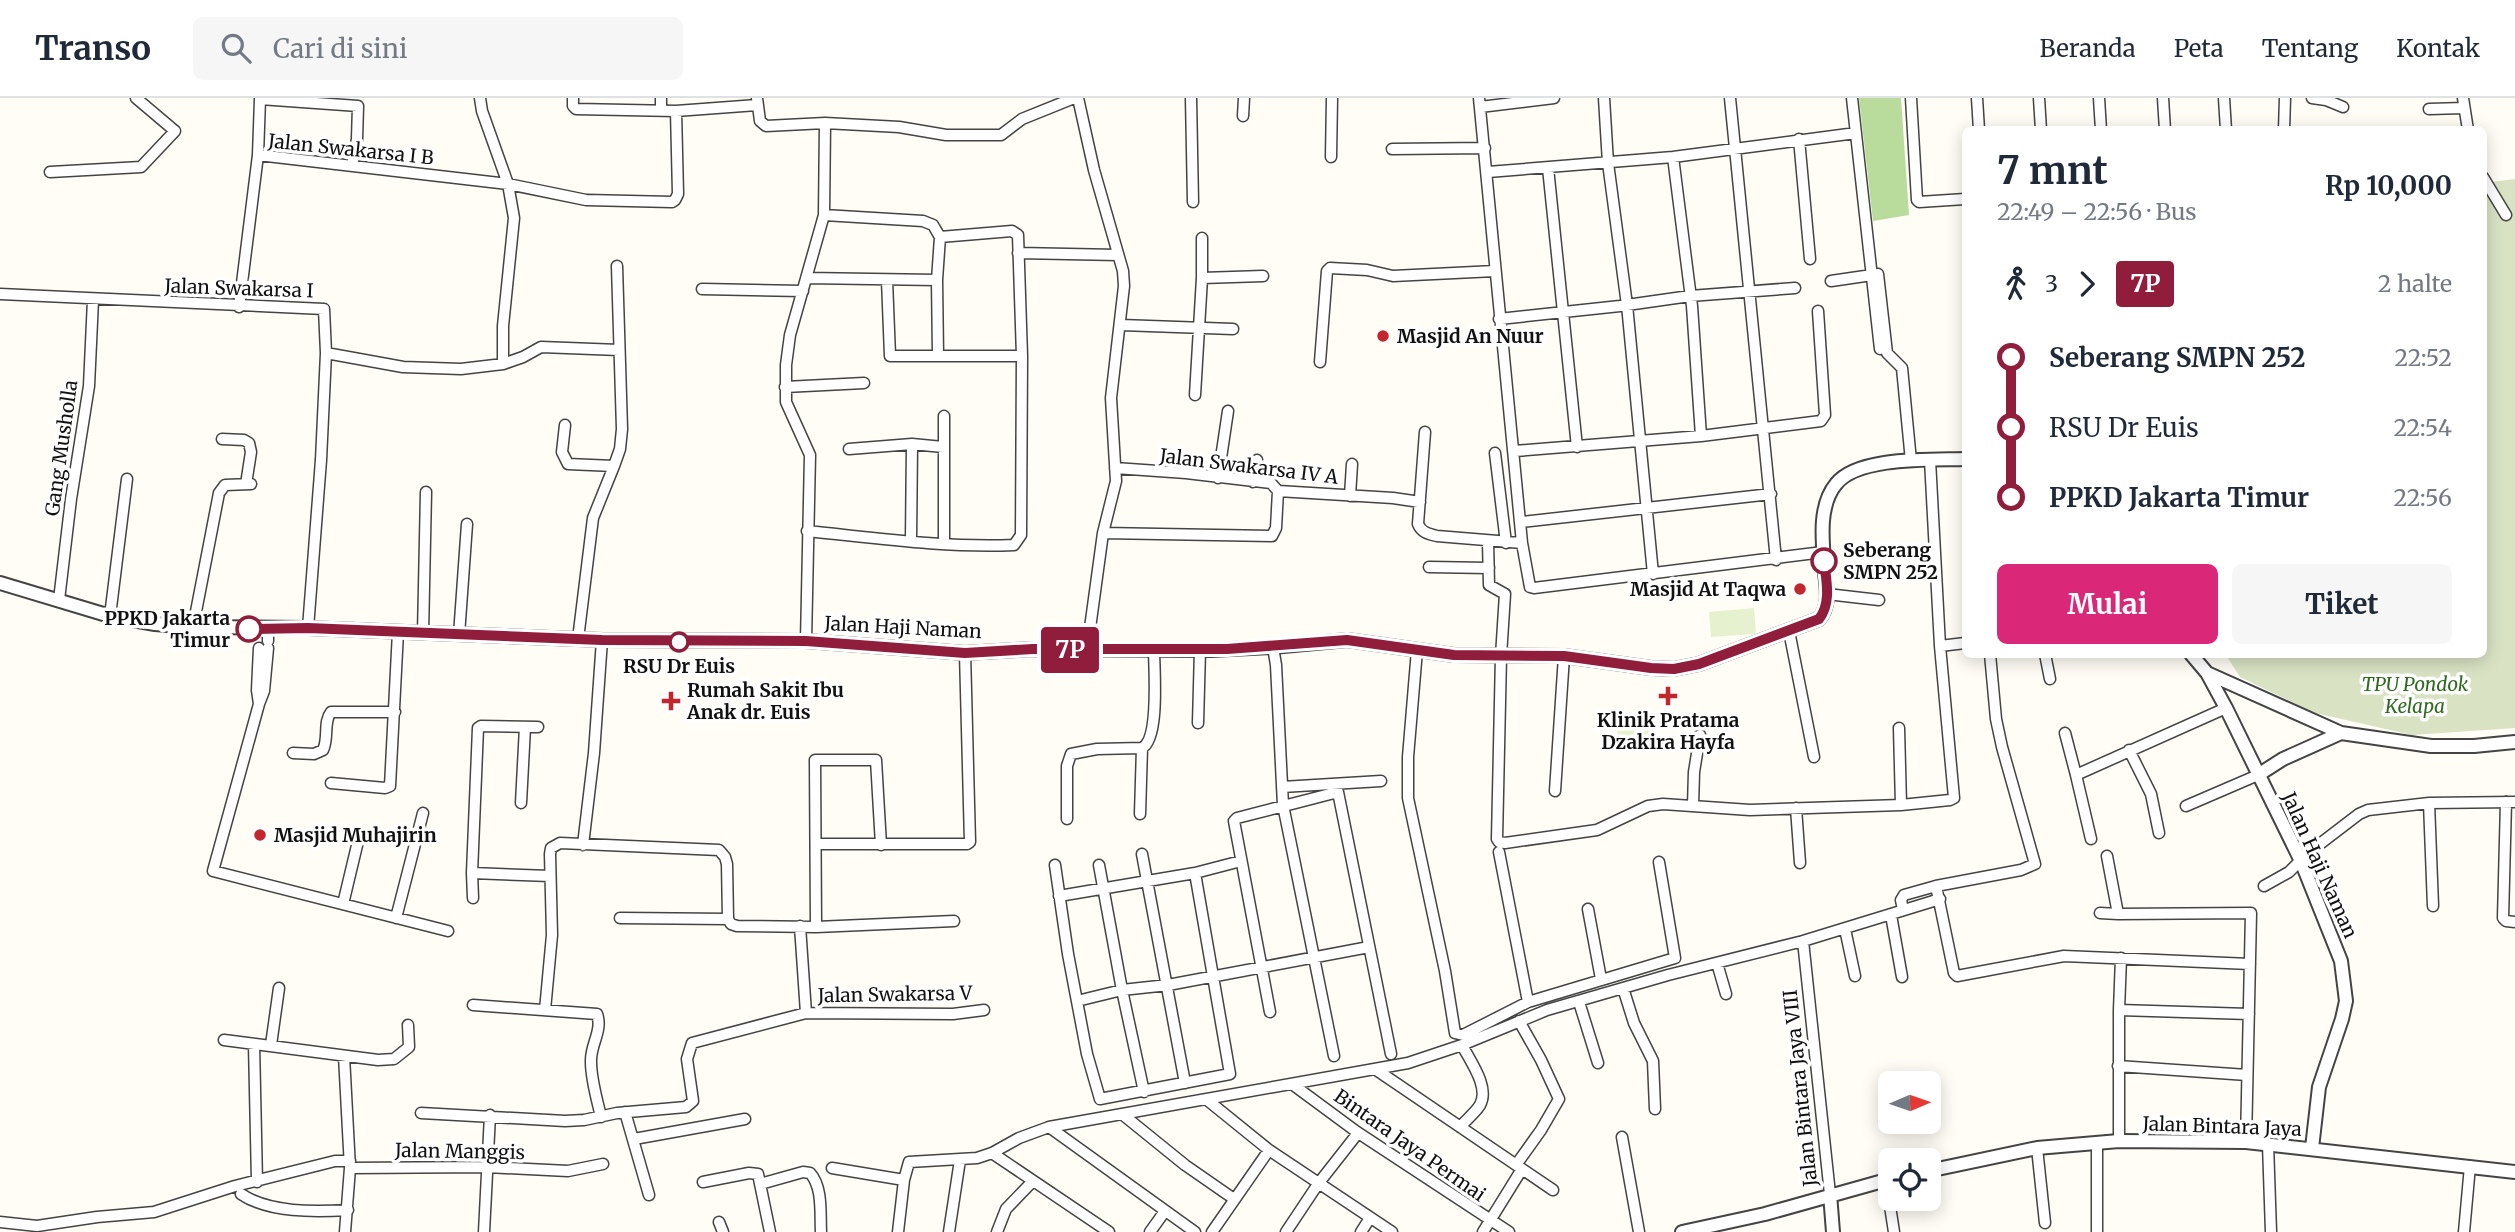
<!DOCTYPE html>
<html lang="id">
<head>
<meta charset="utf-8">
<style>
  body { margin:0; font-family:Merriweather,serif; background:#f6f6f7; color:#1f2937; height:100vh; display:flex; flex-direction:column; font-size:26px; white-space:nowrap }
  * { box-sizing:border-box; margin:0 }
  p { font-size:23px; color:#747a83 }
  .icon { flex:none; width:38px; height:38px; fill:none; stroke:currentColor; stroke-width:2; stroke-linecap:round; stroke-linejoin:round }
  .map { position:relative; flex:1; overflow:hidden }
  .side { position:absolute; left:1962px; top:28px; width:525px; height:532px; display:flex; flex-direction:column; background:#fff; border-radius:10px; box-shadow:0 4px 18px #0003 }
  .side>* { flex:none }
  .badge { padding:0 14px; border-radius:5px; font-size:24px; line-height:46px }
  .needle { width:46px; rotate:88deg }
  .tools { position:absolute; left:1878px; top:973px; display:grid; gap:14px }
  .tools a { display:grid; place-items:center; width:63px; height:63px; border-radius:10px; background:#fff; box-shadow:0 4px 18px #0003; font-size:35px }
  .map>.badge { position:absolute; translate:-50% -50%; box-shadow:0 0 0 4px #fff }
  .legs { display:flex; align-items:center; gap:10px; height:77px; padding:0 35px; font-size:23px }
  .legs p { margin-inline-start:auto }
  .head { display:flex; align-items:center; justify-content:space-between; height:119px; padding:0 35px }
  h1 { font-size:38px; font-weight:700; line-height:52px }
  .action { display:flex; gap:14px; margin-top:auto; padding:14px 35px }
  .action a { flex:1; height:80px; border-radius:10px; background:#db2777; color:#fff; font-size:28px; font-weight:700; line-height:80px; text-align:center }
  .action a+a { background:#f6f6f7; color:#1f2937 }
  ul { padding:0 35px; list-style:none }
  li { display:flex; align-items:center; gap:24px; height:70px; font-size:26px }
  li i { display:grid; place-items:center; width:10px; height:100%; margin:0 9px; background:currentColor }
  li i::after { content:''; width:18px; height:18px; margin:-9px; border:5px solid; border-radius:50%; background:#fff }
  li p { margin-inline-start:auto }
  li:first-child i { background:linear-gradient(#0000 50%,currentColor 0) }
  li:last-child i { background:linear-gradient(currentColor 50%,#0000 0) }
  header { display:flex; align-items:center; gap:42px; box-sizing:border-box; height:98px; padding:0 35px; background:#fff; border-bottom:2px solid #e0e1e3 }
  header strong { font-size:33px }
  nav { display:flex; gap:38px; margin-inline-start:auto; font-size:24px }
  .search { width:490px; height:63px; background:#f6f6f7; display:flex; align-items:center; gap:18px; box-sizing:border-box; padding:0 24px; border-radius:10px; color:#747a83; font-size:26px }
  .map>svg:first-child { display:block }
  .forest { fill:#b9dc9c }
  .cemetery { fill:#d9e3c4 }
  .pitch { fill:#e6f2cf }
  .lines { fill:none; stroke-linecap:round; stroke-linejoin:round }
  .minor-casing { stroke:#444; stroke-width:13 }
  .tertiary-casing { stroke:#444; stroke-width:16 }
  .minor { stroke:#fff; stroke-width:10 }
  .tertiary { stroke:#fff; stroke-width:12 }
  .line-1-casing { stroke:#fff; stroke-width:16 }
  .line-1 { stroke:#901d3c; stroke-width:10 }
  .poi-dot { fill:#c4262e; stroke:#fff; stroke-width:2.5 }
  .stop-1-dot { fill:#fff; stroke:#901d3c; stroke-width:3.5 }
  .labels { text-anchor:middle; stroke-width:7; stroke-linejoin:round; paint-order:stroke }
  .street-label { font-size:19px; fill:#111; stroke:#fff }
  .poi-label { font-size:19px; font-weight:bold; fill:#111; stroke:#fff; text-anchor:start }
  .stop-label { font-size:19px; font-weight:bold; fill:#111; stroke:#fff; text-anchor:start }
  .park-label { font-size:19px; font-style:italic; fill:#2f6b1f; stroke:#fff }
</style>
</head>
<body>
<header>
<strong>Transo</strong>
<div class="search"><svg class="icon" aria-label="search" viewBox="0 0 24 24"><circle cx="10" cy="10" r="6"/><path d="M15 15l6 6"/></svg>Cari di sini</div>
<nav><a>Beranda</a><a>Peta</a><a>Tentang</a><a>Kontak</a></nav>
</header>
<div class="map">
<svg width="2515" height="1134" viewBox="0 0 2515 1134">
  <rect width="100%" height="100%" fill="#fffdf5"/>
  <!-- forest -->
  <path class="forest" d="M1859 0H1901L1909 117 1873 123Z"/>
  <!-- cemetery -->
  <path class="cemetery" d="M2515 81V630L2412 637 2315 615 2240 579 2226 557 2483 556V85Z"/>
  <!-- pitch -->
  <path class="pitch" d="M1754 510 1756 536 1711 539 1709 514Z
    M1618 624 1656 626 1654 654 1616 651Z"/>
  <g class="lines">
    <!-- minor casing -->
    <g class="minor-casing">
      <path id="minor" d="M480 0 482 13 508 86 514 120 503 228V266
        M573 0V8L576 11 676 13 757 7
        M661 0V13
        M757 0 760 23 766 28 825 25 899 29 946 37H1001L1022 21 1074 0
        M1078 0 1094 72 1123 173 1124 188 1111 300 1116 383 1103 435 1087 552
        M1191 0 1193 104
        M1479 0 1522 445 1530 489 1534 490 1823 454
        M1604 0 1608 65 1627 207 1653 476
        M1730 0 1776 462
        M1852 0 1880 251
        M1911 0 1917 102 1919 104 1965 101
        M1977 0 1979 32
        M2039 0 2041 32
        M2099 0 2101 32
        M2163 0 2165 32
        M2224 0 2226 32
        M2312 0 2326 2 2343 9
        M2463 0 2468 32
        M1480 9 1554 0
        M2429 11 2464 10
        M1243 18 1244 0
        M2284 32 2285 0
        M1799 41 1810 161
        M1392 51 1485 50
        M258 57 508 86 586 102 672 104 675 102 678 96 676 13
        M1331 59 1332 0
        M1673 59 1692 208 1701 338
        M1548 70 1577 349
        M50 74 141 69 175 33 136 0
        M1488 74 1673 59 1856 35
        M2483 79 2506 117
        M824 117 923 123 933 127 940 139 937 182 938 258
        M1018 155 1118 157
        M1878 176 1887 255 1902 270 1911 363
        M806 180 937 182
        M1202 180 1263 178
        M887 182 890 258H1022
        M1831 183 1872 177
        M702 191 803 193
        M0 196 324 211 326 255 321 362 308 530
        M239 209 258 57 260 1 358 8 357 41 352 68
        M1499 221 1620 208 1690 198 1795 190
        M1121 227 1233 231
        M326 255 403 269 461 271 503 266 523 259 541 249 619 252
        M1320 264 1327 173 1330 170 1367 172 1393 178 1495 173
        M785 289 864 285
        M1195 297 1202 180V140
        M944 318V446
        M565 327 562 354 568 366 614 368
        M1425 334 1418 426C1421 434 1428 436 1437 438L1522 445
        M222 341 244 342 249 345 251 354 246 386
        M849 351 912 346 943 349
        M1515 353 1701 338 1821 323 1825 317 1818 213
        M1495 355 1506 445
        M1115 370 1186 375 1271 385 1278 393 1393 400 1420 404
        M1218 380 1228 313
        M1253 384 1257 362
        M1350 398 1352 366
        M1522 424 1771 396
        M807 433C876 440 945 450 1014 447L1021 437 1022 258 1018 137 1012 133 940 139
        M1103 435 1272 438 1276 430 1278 393
        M911 442 912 346
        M1488 443 1489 487 1505 496 1501 558 1497 741 1499 744 1505 745 1597 732 1648 708 1663 706 1750 712 1901 707 1950 702 1954 700 1940 548 1930 362
        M1429 469 1489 470
        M1827 496 1879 502
        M59 502 71 401 89 288 93 202
        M110 518 127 381
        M193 529 219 395 225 387 251 386
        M268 532V543
        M1789 533 1814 659
        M423 536 426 394
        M459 537 467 426
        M578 541 593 420 614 368 620 351 622 331 617 168
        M806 543 810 357 786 304V267L790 237 824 117 825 25
        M1940 548 1965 545
        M1273 549 1276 567 1283 707 1334 958
        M268 550 264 593 259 606 213 773 448 833
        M1417 552 1408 659V700L1445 873 1455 935 1463 937 1528 904 1675 860 1659 764
        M2045 556 2050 581
        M259 606 257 592 259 550
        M1198 625 1200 552
        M538 629 481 628 478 630 472 775 550 778
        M1899 630 1901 707
        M2065 635 2076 677
        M2129 652 2151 696 2159 735
        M293 655 314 656 323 652C329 640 323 624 331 614H395
        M331 685 385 690 390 688 398 534
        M1282 689 1381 683
        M1555 693 1564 558
        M2506 704 2503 820 2506 823 2515 824
        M521 705 525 629
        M2429 705 2433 808
        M1693 708 1694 674 1700 637
        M2186 708 2258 677
        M1796 710 1800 765
        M1140 716 1142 650C1160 641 1154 571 1154 551
        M1067 721V668L1071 656 1097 651 1142 650
        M2091 741 2076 677 2226 610
        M817 746H967L970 744 965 555
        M583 747 594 655 602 542
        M1499 754 1528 904
        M1142 756 1185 985
        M2107 758 2118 816 2251 815 2246 1044
        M1055 767 1068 856 1087 956 1100 1001 1230 976 1195 775
        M1099 767 1122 892 1144 994
        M472 775 473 800
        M1936 788 1954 875 1957 878 2064 858 2250 866
        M2264 788 2289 774 2308 755 2359 716 2368 712 2429 705 2515 704
        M1059 798 1195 775 1241 763
        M343 806 359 739
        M1588 811 1601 881
        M1903 812 1901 802 1904 797 1936 788 2021 772 2035 766 2002 649 1996 621 1990 556
        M2100 815 2118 816
        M1891 817 1902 879
        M396 820 423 715
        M620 820 728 821
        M800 828 806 915
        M816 829 815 662H876L881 747
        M1845 831 1855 878
        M1803 843 1830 1096
        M1717 865 1726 896
        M1623 890 1634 925 1653 963 1655 1011
        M1077 903 1122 892 1168 887 1369 849
        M1579 904 1598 965
        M473 907 597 916C603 933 590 947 591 964 591 982 597 1001 601 1019
        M545 912 552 837 550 756 551 750 560 745 719 752 725 759 727 766 728 821 731 826 737 828 816 829 954 823
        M2119 912 2249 916
        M1270 914 1234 723 1237 720 1338 694 1391 956
        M224 942 378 962 394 961 409 949 408 927
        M254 946 257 1084
        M271 947 279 890
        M344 958 350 1070 345 1134
        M2118 968 2247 977
        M1375 971 1553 1092
        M1292 986 1357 1034 1509 1134
        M1206 1001 1269 1052 1392 1134
        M625 1014 649 1097
        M421 1015 565 1023 584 1022 617 1015 686 1009 693 1003 687 961 692 945 806 915 953 916 984 912
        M1122 1016 1185 1067 1234 1101
        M1049 1029 1195 1134
        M1460 1029C1466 1022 1475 1015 1480 1007 1490 989 1470 963 1462 947
        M1622 1039 1639 1134
        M634 1041 745 1021
        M2119 1043V912L2121 860
        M2268 1046 2271 1134
        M2037 1050 2045 1125
        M992 1055 1109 1134
        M1516 1067 1541 1032 1559 1001 1541 962 1519 923
        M350 1070 487 1069 568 1073 603 1066
        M832 1070 904 1082
        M1886 1082 1894 1134
        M703 1084 749 1075 758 1076 770 1134
        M760 1086 803 1074 810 1075C823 1089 820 1116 821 1134
        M241 1096C269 1115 315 1114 348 1112
        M0 1124 37 1128 97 1119 154 1114 235 1088 335 1063H350
        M719 1124 723 1134
        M484 1134 490 1017
        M898 1134 904 1082 909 1064 977 1060 992 1055 1019 1040 1049 1029 1408 965 1462 947 1547 912 1668 877 1803 843 1940 801
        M949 1134 960 1062
        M997 1134 1006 1111 1033 1083
        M1150 1134 1165 1113
        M1212 1134 1269 1052
        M1286 1134 1318 1086 1358 1035
        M1361 1134 1370 1120
        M1483 1134 1522 1071
        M2097 1134V1044
        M2464 1134 2470 1068"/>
    </g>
    <!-- tertiary casing -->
    <g class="tertiary-casing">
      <path id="tertiary" d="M0 485 110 518 155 526 193 529 308 530 602 542 806 543 965 555 1033 551 1211 552 1273 549 1347 542 1454 557 1564 558 1651 570 1674 571 1699 566 1819 521C1830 508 1827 491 1825 475 1823 447 1817 409 1836 386 1858 358 1933 362 1965 361
        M2191 556 2207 575 2226 610 2301 763 2341 863 2346 903 2342 921 2319 989 2312 1050
        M2207 575 2341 635 2431 648H2474L2515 644
        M2258 677 2283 661 2341 635
        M1928 1073 2037 1050 2119 1043 2246 1044 2515 1074
        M1830 1096 1833 1134
        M1682 1134 1765 1116 1890 1081"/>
    </g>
    <!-- minor -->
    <use href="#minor" class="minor"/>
    <!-- tertiary -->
    <use href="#tertiary" class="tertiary"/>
  </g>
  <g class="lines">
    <!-- line-1 casing -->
    <g class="line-1-casing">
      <path id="line-1" d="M249 531 308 530 602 542 806 543 965 555 1033 551H1227L1347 542 1454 557 1564 558 1651 570 1674 571 1699 566 1819 521C1832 505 1826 481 1824 463"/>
    </g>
    <!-- line-1 -->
    <use href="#line-1" class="line-1"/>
  </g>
  <!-- markers -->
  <g class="poi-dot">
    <circle cx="1383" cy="238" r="7"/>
    <circle cx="1800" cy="491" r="7"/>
    <path d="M1664.5 587.5h7v7h7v7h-7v7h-7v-7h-7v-7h7z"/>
    <path d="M667.5 592.5h7v7h7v7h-7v7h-7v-7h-7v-7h7z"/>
    <circle cx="260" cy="737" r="7"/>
  </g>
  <g class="stop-1-dot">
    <circle cx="1824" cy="463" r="12"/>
    <circle cx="249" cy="531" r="12"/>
    <circle cx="679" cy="544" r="9"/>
  </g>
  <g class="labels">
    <!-- street labels -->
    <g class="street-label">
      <text transform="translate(351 51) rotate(6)" y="7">Jalan Swakarsa I B</text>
      <text transform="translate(239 190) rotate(2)" y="7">Jalan Swakarsa I</text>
      <text transform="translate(61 350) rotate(-82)" y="7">Gang Musholla</text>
      <text transform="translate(1249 368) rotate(7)" y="7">Jalan Swakarsa IV A</text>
      <text transform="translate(903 529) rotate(3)" y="7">Jalan Haji Naman</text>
      <text transform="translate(2320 767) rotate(66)" y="7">Jalan Haji Naman</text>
      <text transform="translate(895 896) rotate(-1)" y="7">Jalan Swakarsa V</text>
      <text transform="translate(1800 990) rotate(-96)" y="7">Jalan Bintara Jaya VIII</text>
      <text transform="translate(2222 1028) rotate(2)" y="7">Jalan Bintara Jaya</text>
      <text transform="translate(1410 1047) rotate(35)" y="7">Bintara Jaya Permai</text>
      <text transform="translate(460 1053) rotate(1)" y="7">Jalan Manggis</text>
    </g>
    <!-- poi labels -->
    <g class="poi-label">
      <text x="1397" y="245">Masjid An Nuur</text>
      <text x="1786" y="498" text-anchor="end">Masjid At Taqwa</text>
      <text x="687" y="599">Rumah Sakit Ibu<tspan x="687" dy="22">Anak dr. Euis</tspan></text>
      <text x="1668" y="629" text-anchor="middle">Klinik Pratama<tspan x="1668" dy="22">Dzakira Hayfa</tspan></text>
      <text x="274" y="744">Masjid Muhajirin</text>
    </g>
    <!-- stop labels -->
    <g class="stop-label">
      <text x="1843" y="459">Seberang<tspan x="1843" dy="22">SMPN 252</tspan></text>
      <text x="230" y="527" text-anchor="end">PPKD Jakarta<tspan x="230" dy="22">Timur</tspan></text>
      <text x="679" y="575" text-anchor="middle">RSU Dr Euis</text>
    </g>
    <!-- park labels -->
    <g class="park-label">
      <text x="2415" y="593">TPU Pondok<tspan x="2415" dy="22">Kelapa</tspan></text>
    </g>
  </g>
</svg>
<div class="tools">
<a><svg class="needle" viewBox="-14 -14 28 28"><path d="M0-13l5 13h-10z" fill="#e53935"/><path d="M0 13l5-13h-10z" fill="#747a83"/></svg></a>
<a><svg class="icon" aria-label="locate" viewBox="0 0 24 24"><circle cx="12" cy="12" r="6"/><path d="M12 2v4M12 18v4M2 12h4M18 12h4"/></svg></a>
</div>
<b class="badge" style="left:1070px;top:552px;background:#901d3c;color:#fff">7P</b>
<section class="side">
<div class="head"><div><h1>7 mnt</h1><p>22:49 – 22:56 · Bus</p></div><b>Rp 10,000</b></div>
<div class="legs"><svg class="icon" aria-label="walk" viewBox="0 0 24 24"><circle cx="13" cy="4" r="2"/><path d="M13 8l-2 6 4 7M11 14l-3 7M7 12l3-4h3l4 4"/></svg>3<svg class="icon" aria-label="forward" viewBox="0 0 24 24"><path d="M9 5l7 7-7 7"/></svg><b class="badge" style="background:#901d3c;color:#fff">7P</b><p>2 halte</p></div>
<ul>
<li><i style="color:#901d3c"></i><b>Seberang SMPN 252</b><p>22:52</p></li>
<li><i style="color:#901d3c"></i><span>RSU Dr Euis</span><p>22:54</p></li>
<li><i style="color:#901d3c"></i><b>PPKD Jakarta Timur</b><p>22:56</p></li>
</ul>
<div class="action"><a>Mulai</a><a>Tiket</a></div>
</section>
</div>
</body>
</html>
